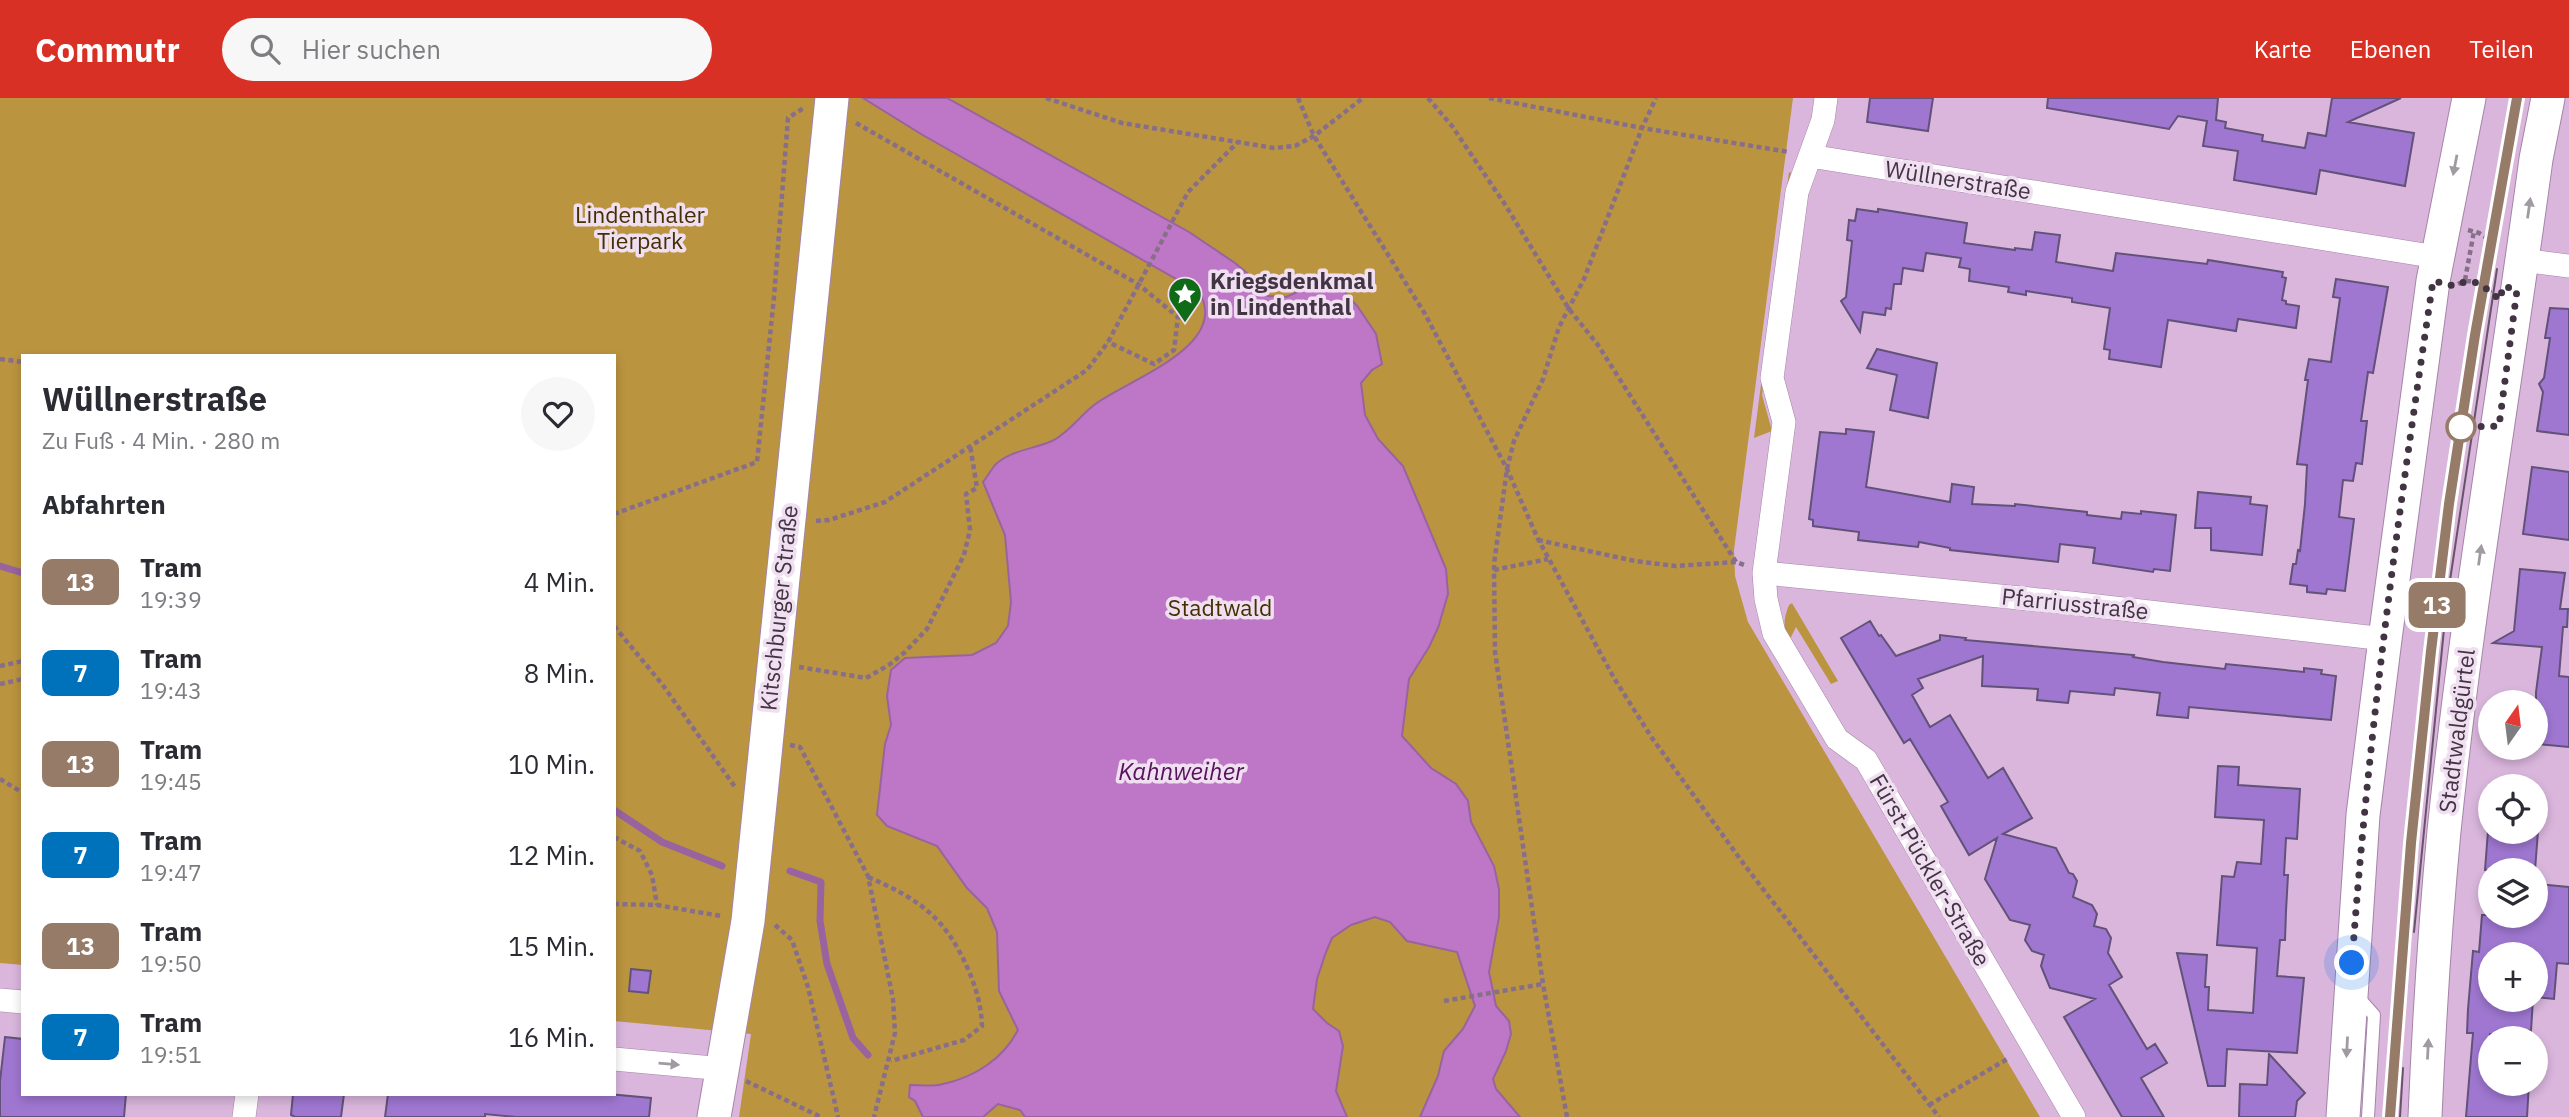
<!DOCTYPE html>
<html lang="de">
<head>
<meta charset="utf-8">
<style>
  body { margin:0; font-family:"IBM Plex Sans",sans-serif; background:#f7f7f7; color:#2b2b33; height:100vh; display:flex; flex-direction:column; font-size:26px; white-space:nowrap }
  * { box-sizing:border-box; margin:0 }
  p { font-size:23px; color:#7c7c81 }
  .icon { flex:none; width:38px; height:38px; fill:none; stroke:currentColor; stroke-width:2; stroke-linecap:round; stroke-linejoin:round }
  .map { position:relative; flex:1; overflow:hidden }
  .details { position:absolute; left:21px; top:256px; width:595px; height:742px; display:flex; flex-direction:column; background:#fff; border-radius:0px; box-shadow:0 4px 10px #0003 }
  .details>* { flex:none }
  .badge { padding:0 14px; border-radius:10px; font-size:24px; line-height:46px }
  .needle { width:46px; rotate:14deg }
  .fabs { position:absolute; left:2478px; top:592px; display:grid; gap:14px }
  .fabs a { display:grid; place-items:center; width:70px; height:70px; border-radius:50%; background:#fff; box-shadow:0 4px 10px #0003; font-size:35px }
  .you { position:absolute; width:35px; height:35px; margin:-18px; border:5px solid #fff; border-radius:50%; background:#1a73e8; box-shadow:0 0 0 10px #1a73e833 }
  .map>.badge { position:absolute; translate:-50% -50%; box-shadow:0 0 0 4px #fff }
  h2 { padding:0 21px; font-size:26px; line-height:63px }
  .round { display:grid; place-items:center; flex:none; width:74px; height:74px; border-radius:37px; background:#f7f7f7 }
  .overview { display:flex; align-items:center; justify-content:space-between; height:119px; padding:0 21px }
  h1 { font-size:33px; font-weight:700; line-height:52px }
  ul { padding:0; list-style:none }
  li { display:flex; align-items:center; gap:21px; height:91px; padding:0 21px }
  li div { flex:1 }
  li b { display:block; font-size:26px }
  li em { font-style:normal }
  li .badge { min-width:77px; font-weight:700; text-align:center }
  header { display:flex; align-items:center; gap:42px; box-sizing:border-box; height:98px; padding:0 35px; background:#d93025; color:#fff }
  header strong { font-size:33px }
  nav { display:flex; gap:38px; margin-inline-start:auto; font-size:24px }
  .search { width:490px; height:63px; background:#f7f7f7; display:flex; align-items:center; gap:18px; box-sizing:border-box; padding:0 24px; border-radius:38px; color:#7c7c81; font-size:26px }
  .map>svg:first-child { display:block }
  .green { fill:#bb9440 }
  .water { fill:#be77c6; stroke:#99639f; stroke-width:2 }
  .lines { fill:none; stroke-linecap:round; stroke-linejoin:round }
  .stream { stroke:#99639f; stroke-width:7 }
  .building { fill:#9f77d1; stroke:#625178; stroke-width:2 }
  .lane-casing { stroke:#a584a8; stroke-width:14 }
  .street-casing { stroke:#a584a8; stroke-width:24 }
  .secondary-casing { stroke:#a584a8; stroke-width:35 }
  .path { stroke:#876f89; stroke-width:4.5; stroke-dasharray:5 3.5; stroke-linecap:butt }
  .lane { stroke:#fff; stroke-width:12 }
  .street { stroke:#fff; stroke-width:23 }
  .secondary { stroke:#fff; stroke-width:33 }
  .tram { stroke:#675469; stroke-width:2 }
  .oneway { fill:#a09aa1 }
  .line-casing { stroke:#fff; stroke-width:16 }
  .line { stroke:#967b68; stroke-width:10 }
  .walk { stroke:#423443; stroke-width:7; stroke-dasharray:0 12.6 }
  .stop-dot { fill:#fff; stroke:#967b68; stroke-width:3.5 }
  .labels { text-anchor:middle; stroke-width:7; stroke-linejoin:round; paint-order:stroke }
  .street-label { font-size:23px; fill:#423443; stroke:#f0def1 }
  .park-label { font-size:23px; fill:#432f00; stroke:#f0def1 }
  .poi-label { font-size:23px; font-weight:bold; fill:#423443; stroke:#f0def1; text-anchor:start }
  .water-label { font-size:24px; font-style:italic; fill:#55135c; stroke:#f0def1 }
</style>
</head>
<body>
<header>
<strong>Commutr</strong>
<div class="search"><svg class="icon" aria-label="search" viewBox="0 0 24 24"><circle cx="10" cy="10" r="6"/><path d="M15 15l6 6"/></svg>Hier suchen</div>
<nav><a>Karte</a><a>Ebenen</a><a>Teilen</a></nav>
</header>
<div class="map">
<svg width="2569" height="1019" viewBox="0 0 2569 1019">
  <rect width="100%" height="100%" fill="#dab6dd"/>
  <!-- green -->
  <path class="green" d="M0 0H1793L1734 452 1735 478 1748 524 2040 1019H739L751 936 614 923V257H23V867L0 865Z
    M1789 74 1791 75 1762 297 1772 333 1754 340Z
    M1792 505 1838 583 1831 586 1796 529 1789 543C1782 531 1784 519 1789 507Z"/>
  <!-- water -->
  <path class="water" d="M863 0H947L1189 134 1235 165 1260 186 1268 198 1286 199 1321 184 1338 187 1358 209 1376 236 1382 266 1372 272 1361 285 1365 317 1378 341 1403 368 1446 471 1448 496 1438 530 1429 549 1409 581 1402 638 1431 670 1456 686 1468 703 1471 724 1494 768 1499 791V819L1489 874 1496 908 1509 923 1511 936 1506 953 1493 981 1496 991 1520 1019H1420L1438 978 1444 953 1463 931 1475 908 1457 854 1407 843 1390 824 1375 819 1351 827 1332 840 1326 854 1317 881 1313 911 1327 925 1339 933 1343 948 1336 993 1347 1019H1025L1020 1012 998 1006 983 1019H923L915 1003 909 999 910 987C920 987 933 989 943 986 975 979 1003 961 1018 932L999 893 997 834 987 810 967 790 937 748 887 728 877 717 885 646 891 627 887 598 891 572 905 560 972 557 996 545 1008 528 1011 504 1005 437 983 384C987 379 991 372 995 367 1010 352 1036 351 1054 342 1070 333 1080 318 1094 307 1125 283 1232 248 1199 194L921 36Z"/>
  <g class="lines">
    <!-- stream -->
    <path class="stream" d="M0 468 23 475
      M614 712 662 744 722 768
      M790 773 821 784 820 823 827 866 853 940 868 957"/>
  </g>
  <!-- building -->
  <path class="building" d="M1870 0H1933L1928 33 1867 24Z
    M2048 0H2218L2216 22 2226 24 2225 30 2263 37 2262 43 2305 50 2308 35 2326 38 2332 0H2401L2348 24 2414 35 2405 88 2320 72 2316 96 2234 82 2238 53 2203 48 2207 23 2178 18 2169 31 2047 10Z
    M1857 111 1878 114V111L1967 125 1964 145 2015 152V150L2032 152 2035 134 2060 137 2056 164 2113 173 2116 155 2207 166 2208 162 2283 174 2282 179 2286 180 2282 202 2286 203V206L2299 208 2296 230 2238 221 2236 233 2168 222 2161 269 2109 261 2110 252 2104 251 2110 210 2072 204V200L2026 193V197L2008 194 2009 189 1969 183 1970 171 1959 169 1961 160 1926 155 1923 173 1903 170 1901 186H1894L1891 211 1886 210 1885 217 1863 214 1860 234 1841 203 1846 199 1852 143 1847 142 1849 122 1855 123Z
    M2336 181 2388 189 2373 275 2368 274 2361 323H2367L2362 366 2356 365 2353 383 2343 382 2339 419 2354 421 2345 493 2327 491 2326 496 2307 494V488L2290 486 2293 466H2296L2298 452 2300 453 2305 406 2307 367 2297 366 2308 282H2305L2309 261 2331 264 2340 200 2333 199Z
    M2550 210 2569 211V337L2537 333 2543 294 2539 286 2544 280 2550 240H2545Z
    M1877 251 1937 265 1928 320 1890 312 1897 277 1867 270Z
    M1846 331 1874 334 1866 389 1950 404 1952 386 1974 389 1972 406 2015 408V406L2087 414V417L2121 421 2122 414 2141 416V413L2176 417 2170 473 2154 471 2153 474 2093 465 2095 450 2060 446 2058 464 1950 452V450L1919 444 1918 449 1858 442 1859 434 1813 428V422L1809 421 1820 334 1846 336Z
    M2532 369 2569 374V442L2523 436Z
    M2198 394 2251 399 2250 406 2267 408 2262 457 2211 452V430H2195Z
    M2520 471 2565 475 2560 511H2568L2567 529H2563L2559 578 2569 579V649L2536 646V594L2542 549 2493 545 2514 533Z
    M1870 523 1879 538 1881 537 1896 558 1940 542V537L1966 540 1965 542 2134 557 2133 559 2163 564 2225 571 2226 566 2304 574V570L2322 572 2321 576 2336 578 2331 622 2189 609 2188 620 2157 617 2160 595 2115 590 2114 597 2070 593 2068 605 2037 602 2038 591 1982 588 1983 558 1918 581 1923 590 1912 597 1930 629 1950 617 1988 680 2003 670 2032 720 2003 736 2056 750 2069 775 2073 776 2077 783 2073 799 2092 807 2097 816 2094 828 2106 831 2111 840 2108 855 2122 879 2109 887 2147 951 2155 946 2167 965 2141 980 2164 1019H2122L2064 919 2095 901 2050 890 2041 868 2044 857 2032 853 2025 842 2030 827 2010 822 1985 781 1997 740 1969 757 1941 708 1948 704 1910 641 1904 645 1841 540Z
    M2218 668 2239 669 2238 687 2300 691 2297 741 2286 740 2284 777H2288L2286 813 2285 842H2280L2277 878 2304 880 2297 955 2227 951 2225 988H2208L2177 855 2207 857 2205 889H2209L2208 912 2253 915 2257 850 2217 847 2222 778 2234 779 2237 764 2261 766 2264 722 2215 719Z
    M2488 733H2538L2535 772H2485Z
    M2536 786 2569 789V866L2557 865 2554 901 2536 899V856H2490V901H2533L2531 933 2525 932 2524 938 2490 936V985H2529L2527 1019H2466L2473 935H2467L2468 911 2473 853 2479 854 2482 817H2536Z
    M631 871 651 873 648 895 629 893Z
    M5 939 23 941V996H126L124 1019H0V983Z
    M2269 956 2305 995 2297 1003 2295 1019H2239L2240 986 2267 987Z
    M293 996H344L341 1019H295L291 1017Z
    M388 996H608L651 1000 649 1019H516L485 1016V1019H385Z"/>
  <g class="lines">
    <!-- lane casing -->
    <g class="lane-casing">
      <path id="lane" d="M2357 898 2374 917 2368 1019"/>
    </g>
    <!-- street casing -->
    <g class="street-casing">
      <path id="street" d="M1826 0 1823 22 1797 94 1772 280 1784 324 1764 475 1766 501 1774 535 1837 641 1866 662 2074 1019
        M1810 58 2437 159
        M2522 162 2569 168
        M1764 475 2071 505 2385 541
        M0 902 23 904
        M614 961 724 971
        M244 1019 247 996"/>
    </g>
    <!-- secondary casing -->
    <g class="secondary-casing">
      <path id="secondary" d="M714 1019 748 823 832 0
        M2343 1019 2363 717 2385 541 2433 183 2469 0
        M2425 1019C2429 924 2435 828 2444 733 2467 509 2506 285 2536 61L2548 0"/>
    </g>
    <!-- path -->
    <path class="path" d="M1046 0 1122 25 1274 50 1295 48 1314 38 1363 0
      M1298 0 1314 38 1425 216 1507 371 1538 441 1614 580 1652 640 1746 769 1939 1019
      M1428 0 1452 28 1506 108 1569 211 1598 247 1736 464 1744 467
      M1489 0 1642 30 1789 54
      M856 25 1138 186 1178 219 1174 252 1154 266 1108 244
      M2468 132 2479 135 2498 147
      M2465 182 2474 133
      M2458 186C2471 179 2481 186 2491 195
      M0 261 23 264
      M614 416 757 364 774 199 788 20 805 9
      M816 423 829 422 885 404 1087 272 1108 244 1188 94 1238 44
      M1538 442 1635 463 1675 468 1736 464
      M1494 472 1548 461
      M614 528 662 586 735 689
      M0 568 23 563
      M799 569 866 580 889 567 905 554 927 531 964 457 970 432 966 396 977 390 970 347
      M0 586 23 581
      M790 647 800 649 868 778 893 901 895 935 874 1019
      M0 681 23 695
      M614 739 640 753 652 777 657 807
      M868 779C919 801 945 819 968 871 976 890 981 906 982 928L964 942 891 963
      M614 806 657 807 721 818
      M775 827 792 842 808 889 838 1019
      M1444 903 1543 886
      M746 983 821 1019
      M1929 1007 2009 960
      M1567 1019 1543 886 1495 554 1494 466 1507 371 1514 343 1543 281 1559 229 1584 181 1642 30 1656 0"/>
    <!-- lane -->
    <use href="#lane" class="lane"/>
    <!-- street -->
    <use href="#street" class="street"/>
    <!-- secondary -->
    <use href="#secondary" class="secondary"/>
    <!-- tram -->
    <path class="tram" d="M2449 489 2497 171
      M2414 834 2444 531
      M2389 1019C2401 815 2422 610 2449 408 2468 271 2494 136 2517 0
      M2400 1019 2403 970"/>
  </g>
  <!-- one-way arrows -->
  <defs><path id="oneway-solid" d="M-6-.8H1V-3.2L6.5 0L1 3.2V.8H-6Z" transform="scale(1.75)"/></defs>
  <g class="oneway">
    <use href="#oneway-solid" transform="translate(2455 67) rotate(101)"/>
    <use href="#oneway-solid" transform="translate(2529 110) rotate(-82)"/>
    <use href="#oneway-solid" transform="translate(2480 457) rotate(-82)"/>
    <use href="#oneway-solid" transform="translate(2347 949) rotate(93)"/>
    <use href="#oneway-solid" transform="translate(2428 951) rotate(-87)"/>
    <use href="#oneway-solid" transform="translate(669 966) rotate(5)"/>
  </g>
  <g class="lines">
    <!-- line casing -->
    <g class="line-casing">
      <path id="line" d="M2390 1019 2411 745 2431 553 2449 406 2475 237 2517 0"/>
    </g>
    <!-- line -->
    <use href="#line" class="line"/>
    <!-- walk -->
    <path class="walk" d="M2352 865C2368 637 2399 410 2433 183L2455 188C2475 177 2484 189 2500 202L2503 188 2517 192 2499 328 2461 329"/>
  </g>
  <!-- icons -->
  <defs>
    <g id="sight-pin" transform="scale(1.75)"><path d="M0 17L-7.5 6A9.5 9.5 0 1 1 7.5 6Z" fill="#0f6b16" stroke="#f0def1"/><path d="M0-6L1.8-2.2L6-1.7L2.9 1.2L3.7 5.4L0 3.3L-3.7 5.4L-2.9 1.2L-6-1.7L-1.8-2.2Z" fill="#fff"/></g>
  </defs>
  <g fill-rule="evenodd">
    <use href="#sight-pin" x="1185" y="196"/>
  </g>
  <!-- markers -->
  <circle class="stop-dot" cx="2461" cy="329" r="14"/>
  <g class="labels">
    <!-- street labels -->
    <g class="street-label">
      <text transform="translate(1958 82) rotate(9)" y="8">Wüllnerstraße</text>
      <text transform="translate(2075 506) rotate(6)" y="8">Pfarriusstraße</text>
      <text transform="translate(779 510) rotate(-84)" y="8">Kitschburger Straße</text>
      <text transform="translate(2457 633) rotate(-83)" y="8">Stadtwaldgürtel</text>
      <text transform="translate(1930 772) rotate(60)" y="8">Fürst-Pückler-Straße</text>
    </g>
    <!-- park labels -->
    <g class="park-label">
      <text x="640" y="125">Lindenthaler<tspan x="640" dy="26">Tierpark</tspan></text>
      <text x="1220" y="518">Stadtwald</text>
    </g>
    <!-- poi labels -->
    <g class="poi-label">
      <text x="1210" y="191">Kriegsdenkmal<tspan x="1210" dy="26">in Lindenthal</tspan></text>
    </g>
    <!-- water labels -->
    <g class="water-label">
      <text x="1181" y="682">Kahnweiher</text>
    </g>
  </g>
</svg>
<div class="fabs">
<a><svg class="needle" viewBox="-14 -14 28 28"><path d="M0-13l5 13h-10z" fill="#e53935"/><path d="M0 13l5-13h-10z" fill="#7c7c81"/></svg></a>
<a><svg class="icon" aria-label="locate" viewBox="0 0 24 24"><circle cx="12" cy="12" r="6"/><path d="M12 2v4M12 18v4M2 12h4M18 12h4"/></svg></a>
<a><svg class="icon" aria-label="layers" viewBox="0 0 24 24"><path d="M12 4l9 5-9 5-9-5zM3 14l9 5 9-5"/></svg></a>
<a>+</a>
<a>−</a>
</div>
<div class="you" style="left:2352px;top:865px"></div>
<b class="badge" style="left:2437px;top:507px;background:#967b68;color:#fff">13</b>
<section class="details">
<div class="overview"><div><h1>Wüllnerstraße</h1><p>Zu Fuß · 4 Min. · 280 m</p></div><a class="round"><svg class="icon" aria-label="heart" viewBox="0 0 24 24"><path d="M12 20l-8-8c-3-5 5-10 8-4 3-6 11-1 8 4z"/></svg></a></div>
<h2>Abfahrten</h2>
<ul>
<li><span class="badge" style="background:#967b68;color:#fff">13</span><div><b>Tram</b><p>19:39</p></div><em>4 Min.</em></li>
<li><span class="badge" style="background:#0072bc;color:#fff">7</span><div><b>Tram</b><p>19:43</p></div><em>8 Min.</em></li>
<li><span class="badge" style="background:#967b68;color:#fff">13</span><div><b>Tram</b><p>19:45</p></div><em>10 Min.</em></li>
<li><span class="badge" style="background:#0072bc;color:#fff">7</span><div><b>Tram</b><p>19:47</p></div><em>12 Min.</em></li>
<li><span class="badge" style="background:#967b68;color:#fff">13</span><div><b>Tram</b><p>19:50</p></div><em>15 Min.</em></li>
<li><span class="badge" style="background:#0072bc;color:#fff">7</span><div><b>Tram</b><p>19:51</p></div><em>16 Min.</em></li>
</ul>
</section>
</div>
</body>
</html>
